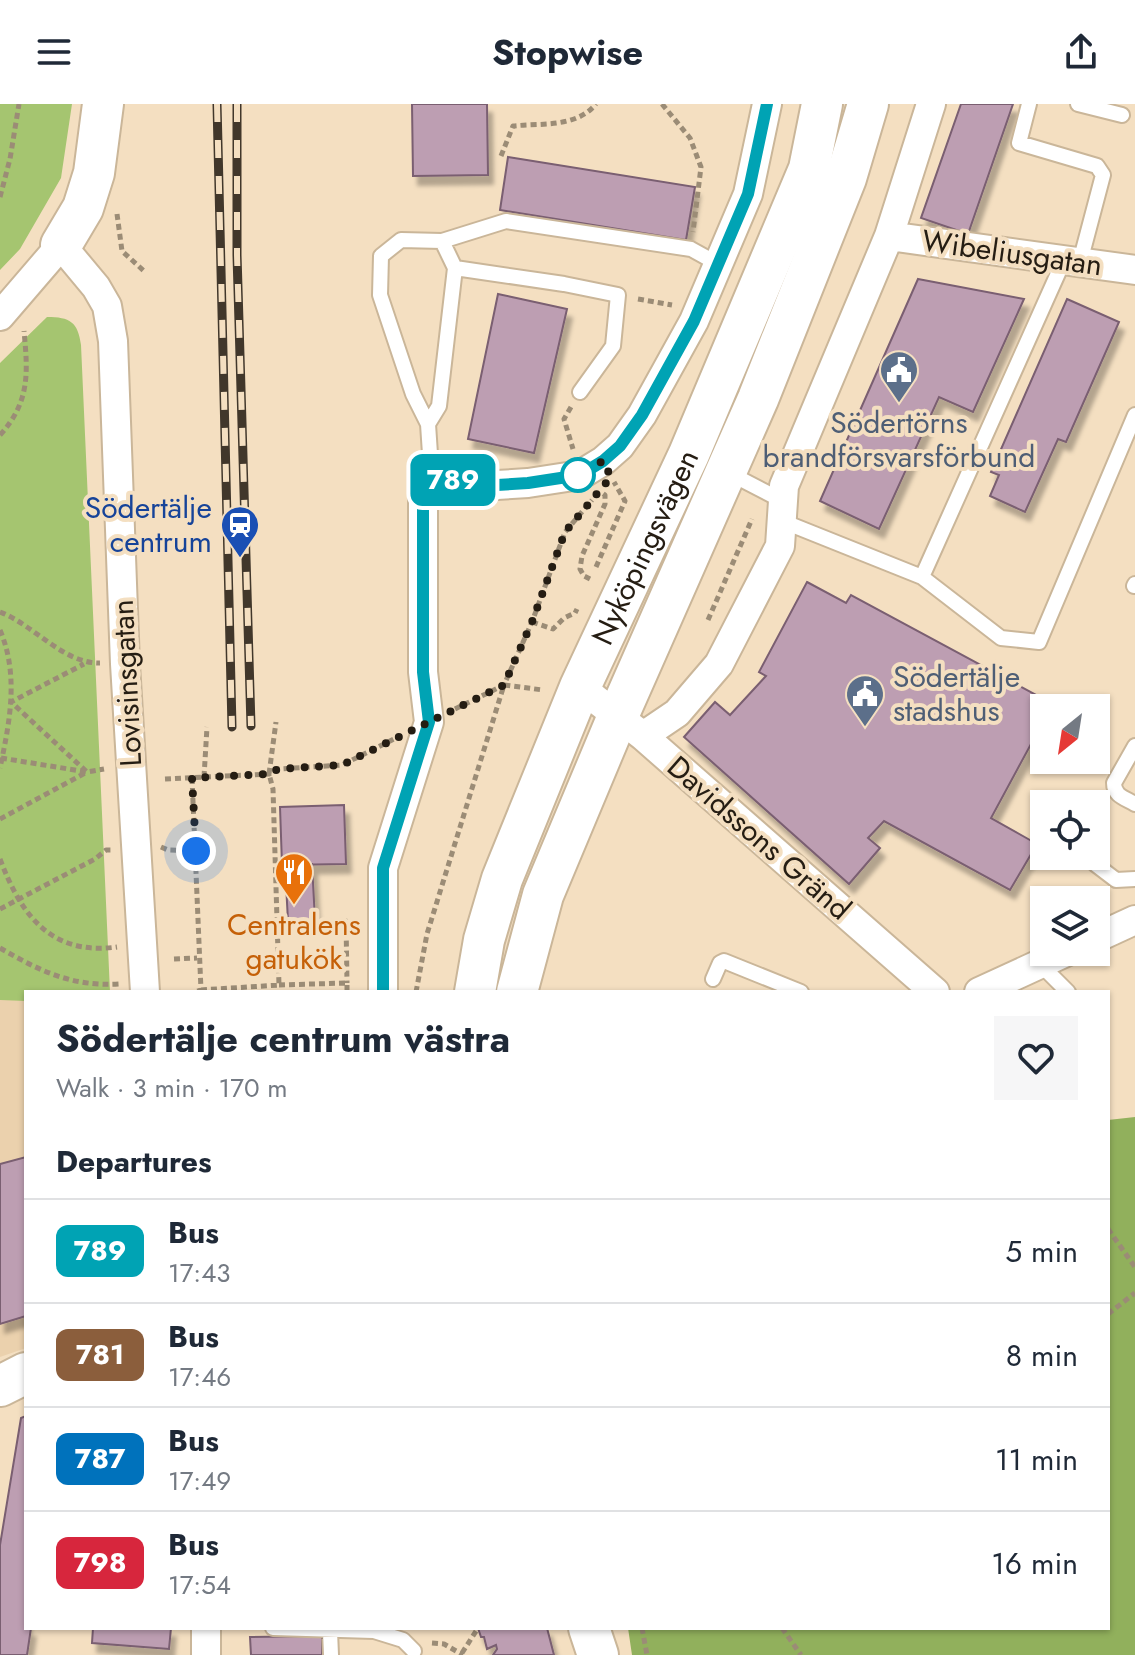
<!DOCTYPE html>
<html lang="en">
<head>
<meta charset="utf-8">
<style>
  body { margin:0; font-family:Jost,sans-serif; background:#f6f6f7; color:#1f2937; height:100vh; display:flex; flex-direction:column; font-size:30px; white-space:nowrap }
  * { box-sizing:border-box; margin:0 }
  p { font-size:26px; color:#747a83 }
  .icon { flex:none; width:44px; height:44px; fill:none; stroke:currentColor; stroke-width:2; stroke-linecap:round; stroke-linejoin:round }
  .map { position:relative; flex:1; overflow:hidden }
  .drawer { position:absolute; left:24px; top:886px; width:1086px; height:640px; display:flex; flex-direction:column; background:#fff; border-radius:0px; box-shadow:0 2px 6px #0004 }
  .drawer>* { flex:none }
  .badge { padding:0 16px; border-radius:12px; font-size:28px; line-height:52px }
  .needle { width:52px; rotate:210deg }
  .tools { position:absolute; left:1030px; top:590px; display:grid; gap:16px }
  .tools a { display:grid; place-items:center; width:80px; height:80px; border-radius:0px; background:#fff; box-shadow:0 2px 6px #0004; font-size:40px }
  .you { position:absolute; width:40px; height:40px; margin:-20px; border:6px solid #fff; border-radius:50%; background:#1a73e8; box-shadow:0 0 0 12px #1a73e833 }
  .map>.badge { position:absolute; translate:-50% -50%; box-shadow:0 0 0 4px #fff }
  h2 { padding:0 32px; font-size:30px; line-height:72px }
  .round { display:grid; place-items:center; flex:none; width:84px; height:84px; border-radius:0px; background:#f6f6f7 }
  .summary { display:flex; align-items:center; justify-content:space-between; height:136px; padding:0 32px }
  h1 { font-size:38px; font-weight:700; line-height:60px }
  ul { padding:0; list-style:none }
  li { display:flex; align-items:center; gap:24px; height:104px; padding:0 32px; border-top:2px solid #e0e1e3 }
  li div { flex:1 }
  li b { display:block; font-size:30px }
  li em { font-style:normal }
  li .badge { min-width:88px; font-weight:700; text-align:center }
  header { display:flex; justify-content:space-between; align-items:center; height:104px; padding:0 32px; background:#fff; font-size:36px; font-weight:700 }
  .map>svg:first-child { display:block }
  .built { fill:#ebd1ad }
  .green { fill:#a5c570 }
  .forest { fill:#91b05c }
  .building { fill:#bd9eb2; stroke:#7a5e71; stroke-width:2; filter:url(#shadow) }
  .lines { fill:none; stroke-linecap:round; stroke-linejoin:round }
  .lane-casing { stroke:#cab699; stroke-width:18 }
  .street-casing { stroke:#cab699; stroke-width:32 }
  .secondary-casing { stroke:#cab699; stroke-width:44 }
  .path { stroke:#9b8c76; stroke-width:5; stroke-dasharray:6 4; stroke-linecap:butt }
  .lane { stroke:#fff; stroke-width:14 }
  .street { stroke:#fff; stroke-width:28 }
  .secondary { stroke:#fff; stroke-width:40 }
  .rail-casing { stroke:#41372b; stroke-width:9 }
  .rail { stroke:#f4dfc1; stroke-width:6; stroke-dasharray:18; stroke-linecap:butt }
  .line-casing { stroke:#fff; stroke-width:18 }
  .line { stroke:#00a3b4; stroke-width:12 }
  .walk { stroke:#251d13; stroke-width:8; stroke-dasharray:0 14.4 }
  .stop-dot { fill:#fff; stroke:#00a3b4; stroke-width:4 }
  .labels { text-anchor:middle; stroke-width:8; stroke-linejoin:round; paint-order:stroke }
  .street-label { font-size:30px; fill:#251d13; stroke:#f4dfc1 }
  .service-label { font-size:30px; fill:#4e5e75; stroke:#f4dfc1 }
  .transit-label { font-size:30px; fill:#164399; stroke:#f4dfc1; text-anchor:end }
  .food-label { font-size:30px; fill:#c56008; stroke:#f4dfc1 }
</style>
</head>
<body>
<header><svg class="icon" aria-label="menu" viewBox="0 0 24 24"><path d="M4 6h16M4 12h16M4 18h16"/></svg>Stopwise<svg class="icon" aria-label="share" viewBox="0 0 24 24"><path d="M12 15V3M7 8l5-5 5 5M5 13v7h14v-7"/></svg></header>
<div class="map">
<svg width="1135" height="1551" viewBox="0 0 1135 1551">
  <defs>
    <filter id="shadow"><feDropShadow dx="5" dy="9" stdDeviation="2" flood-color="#0004"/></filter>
  </defs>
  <rect width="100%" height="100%" fill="#f4dfc1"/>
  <!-- built -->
  <path class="built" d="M0 893 26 895V1244L0 1253Z"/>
  <!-- green -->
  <path class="green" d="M0 0H72L61 74 20 145 0 166Z
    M47 213C70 213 78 218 81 241L110 888H26V897L0 896V259Z"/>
  <!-- forest -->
  <path class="forest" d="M1135 1013V1551H632L628 1524H1108V1016Z"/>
  <!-- building -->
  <path class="building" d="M412 0H487L488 71 413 72Z
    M961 0H1013L968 130 921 114Z
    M508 53 695 83 686 136 500 106Z
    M918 175 1024 195 973 308 939 293 879 425 820 397Z
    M498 190 567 205 534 349 468 335Z
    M1067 195 1119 218 1066 338 1058 335 1025 408 990 392 999 371 991 368Z
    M807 478 846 499 851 491 1053 600 1050 604H1044V616L991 714 1037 740 1010 786 884 717 868 734 880 744 849 780 684 633 715 598 730 611 766 572 759 568Z
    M344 701 346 760 282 761 280 703Z
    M312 760 315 816 288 817 285 761Z
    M26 1053V1212L0 1220V1060Z
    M26 1312V1524H31L27 1551H0V1441L21 1314Z
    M93 1524H171L169 1545 92 1539Z
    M478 1524H547L554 1551H493L497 1545 496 1541 487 1545 484 1533H481Z
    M322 1532V1551H251L250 1533Z"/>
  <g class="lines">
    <!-- lane casing -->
    <g class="lane-casing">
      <path id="lane" d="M1029 0 1019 39 1097 62 1103 71 1080 158
        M1078 0 1122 11
        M455 164 564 180 618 191 613 242 580 288
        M428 320 439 302 455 164 442 137
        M729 369 783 397
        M423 372 430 350 428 320 413 290 380 191 381 152 401 136 442 137 506 117 691 145 718 160
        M782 417 922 473 1001 534 1039 538 1135 311
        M922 473 1064 156
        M1134 482 1135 480
        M1135 642 1114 679C1114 692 1125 694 1135 700
        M1091 752 1095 760 1116 776 1135 775
        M1040 860 1068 888
        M713 875 720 859 724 857 801 888
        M273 1524 374 1527 403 1536 414 1547
        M330 1527 331 1551"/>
    </g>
    <!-- street casing -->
    <g class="street-casing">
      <path id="street" d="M889 132 1135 166
        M0 212 61 141 96 183 107 202 113 237 125 560 145 888
        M580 583 643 632 935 888
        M643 632 677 609 719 560 780 442 784 382 889 132 931 0
        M1096 834 1135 816
        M383 888V764L429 618 423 568V372L497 381 528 379 580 371 603 357 620 342 642 311 694 217 748 90 767 0
        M979 888 1066 848
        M206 1524V1551"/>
    </g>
    <!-- secondary casing -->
    <g class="secondary-casing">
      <g id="secondary">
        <path d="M61 141 83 104 94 69 103 0"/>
        <path id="s1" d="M475 888 484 836 502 775 580 583 689 350 809 65 822 0"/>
        <path d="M517 888 543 791 618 612 758 295 846 74 868 0"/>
        <path d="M0 1282 26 1269"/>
        <path d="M589 1524 598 1551"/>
      </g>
    </g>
    <!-- path -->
    <path class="path" d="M662 0 690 34 701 63 693 128
      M501 52 513 22C541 19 576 24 596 0
      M0 93 10 55 19 0
      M117 110 122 147 144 167
      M638 195 672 201
      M571 303 564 315 573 345
      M0 331C30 298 28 269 24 227
      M596 463 625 397 614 378
      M590 475 584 472 580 465 582 452 605 400V391L601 388
      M0 508C34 521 64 560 100 559
      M708 516 752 415
      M532 518 553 525 564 514 575 509 577 505
      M0 526C19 571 10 617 0 664
      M455 605 504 581 532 518 565 428 592 396
      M1 654 87 668 104 665
      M204 673 207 623
      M192 674 201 886 195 888
      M165 675 269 670 278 665 342 661 396 634
      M0 715 87 668 11 598 84 560
      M161 743 168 746 196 747
      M0 755C21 811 51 852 117 843
      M0 805 95 755 106 746H111
      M276 824 346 817 347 879
      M0 844C40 867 72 883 120 880
      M174 855 197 854
      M279 881 347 879V888
      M201 886 279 881 273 685 269 670 276 618
      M416 888 427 830 504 581 543 586
      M1108 1125 1135 1163
      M1108 1210 1135 1189
      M642 1524 647 1551
      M782 1524 801 1551
      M432 1539 444 1540 463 1551
      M462 1549 478 1524"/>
    <!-- lane -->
    <use href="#lane" class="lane"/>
    <!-- street -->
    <use href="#street" class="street"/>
    <!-- secondary -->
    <use href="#secondary" class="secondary"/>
    <!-- rail casing -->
    <g class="rail-casing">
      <path id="rail" d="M217 0 232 623
        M237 0V151L251 622"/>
    </g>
    <!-- rail -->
    <use href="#rail" class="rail"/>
  </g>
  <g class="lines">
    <!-- line casing -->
    <g class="line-casing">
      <path id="line" d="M383 888V764L429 618 423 568V372L497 381 528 379 580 371 603 357 620 342 642 311 694 217 748 90 767 0"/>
    </g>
    <!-- line -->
    <use href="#line" class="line"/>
    <!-- walk -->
    <path class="walk" d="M196 747 192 674 269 670 278 665 342 661 504 581 532 518 565 428 611 373 603 357 578 371"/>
  </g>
  <!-- icons -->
  <defs>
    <g id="civic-pin" transform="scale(2)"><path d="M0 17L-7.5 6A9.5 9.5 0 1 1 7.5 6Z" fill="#5c6f8a" stroke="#f4dfc1"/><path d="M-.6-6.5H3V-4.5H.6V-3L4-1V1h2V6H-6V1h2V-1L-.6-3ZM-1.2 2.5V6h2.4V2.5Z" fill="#fff"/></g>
    <g id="station-pin" transform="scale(2)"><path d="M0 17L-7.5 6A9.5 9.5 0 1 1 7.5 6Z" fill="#1a4fb4" stroke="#f4dfc1"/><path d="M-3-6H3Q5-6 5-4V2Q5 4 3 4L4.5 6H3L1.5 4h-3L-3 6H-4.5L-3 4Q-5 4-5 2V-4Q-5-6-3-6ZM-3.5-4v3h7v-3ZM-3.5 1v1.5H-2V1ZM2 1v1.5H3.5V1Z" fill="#fff"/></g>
    <g id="restaurant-pin" transform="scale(2)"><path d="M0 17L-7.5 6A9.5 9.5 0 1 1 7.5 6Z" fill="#e8710a" stroke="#f4dfc1"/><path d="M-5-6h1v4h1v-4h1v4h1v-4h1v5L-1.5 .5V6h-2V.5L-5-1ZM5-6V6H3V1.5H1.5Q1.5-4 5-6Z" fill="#fff"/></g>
  </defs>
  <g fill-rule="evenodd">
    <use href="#civic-pin" x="899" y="266"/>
    <use href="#station-pin" x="240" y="421"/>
    <use href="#civic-pin" x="865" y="590"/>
    <use href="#restaurant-pin" x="294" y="768"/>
  </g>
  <!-- markers -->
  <circle class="stop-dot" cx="578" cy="371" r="16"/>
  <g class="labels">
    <!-- street labels -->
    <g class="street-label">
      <text transform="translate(1012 149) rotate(8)" y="10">Wibeliusgatan</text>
      <text dy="10" stroke="none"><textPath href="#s1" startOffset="478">Nyköpingsvägen</textPath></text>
      <text transform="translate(127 579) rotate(-93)" y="10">Lovisinsgatan</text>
      <text transform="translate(759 734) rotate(41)" y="10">Davidssons Gränd</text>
    </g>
    <!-- service labels -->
    <g class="service-label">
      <text x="899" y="329">Södertörns<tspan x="899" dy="34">brandförsvarsförbund</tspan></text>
      <text x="893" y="583" text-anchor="start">Södertälje<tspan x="893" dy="34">stadshus</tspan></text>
    </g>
    <!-- transit labels -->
    <g class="transit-label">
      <text x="212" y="414">Södertälje<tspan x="212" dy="34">centrum</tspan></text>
    </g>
    <!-- food labels -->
    <g class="food-label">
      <text x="294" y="831">Centralens<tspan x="294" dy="34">gatukök</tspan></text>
    </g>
  </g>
</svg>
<div class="tools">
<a><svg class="needle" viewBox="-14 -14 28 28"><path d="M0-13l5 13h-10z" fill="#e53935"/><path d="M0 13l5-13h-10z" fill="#747a83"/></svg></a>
<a><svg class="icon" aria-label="locate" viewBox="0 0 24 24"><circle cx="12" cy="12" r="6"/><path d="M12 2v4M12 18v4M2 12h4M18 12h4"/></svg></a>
<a><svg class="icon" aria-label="layers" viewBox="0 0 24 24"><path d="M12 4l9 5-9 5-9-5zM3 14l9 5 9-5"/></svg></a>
</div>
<div class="you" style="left:196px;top:747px"></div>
<b class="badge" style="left:453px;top:376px;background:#00a3b4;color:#fff">789</b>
<section class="drawer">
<div class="summary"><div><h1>Södertälje centrum västra</h1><p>Walk · 3 min · 170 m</p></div><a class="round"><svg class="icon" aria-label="heart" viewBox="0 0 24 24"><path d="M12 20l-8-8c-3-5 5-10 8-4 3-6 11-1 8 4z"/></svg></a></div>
<h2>Departures</h2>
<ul>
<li><span class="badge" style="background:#00a3b4;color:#fff">789</span><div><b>Bus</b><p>17:43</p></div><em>5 min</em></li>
<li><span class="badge" style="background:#8b5e3c;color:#fff">781</span><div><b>Bus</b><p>17:46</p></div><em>8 min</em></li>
<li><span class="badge" style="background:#0072bc;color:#fff">787</span><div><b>Bus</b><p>17:49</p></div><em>11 min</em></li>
<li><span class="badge" style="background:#d7263d;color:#fff">798</span><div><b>Bus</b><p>17:54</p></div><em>16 min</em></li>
</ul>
</section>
</div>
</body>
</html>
